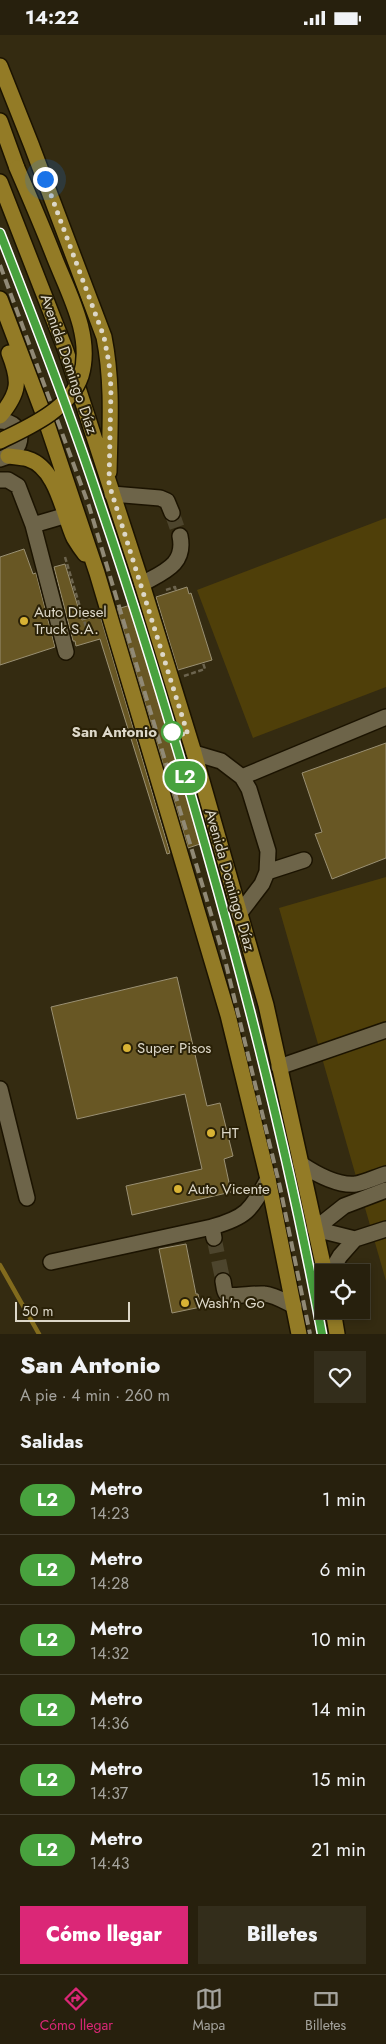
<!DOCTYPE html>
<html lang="es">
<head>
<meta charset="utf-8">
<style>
  body { margin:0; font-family:Jost,sans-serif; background:#332d1b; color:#f1f3f6; height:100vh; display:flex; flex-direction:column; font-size:19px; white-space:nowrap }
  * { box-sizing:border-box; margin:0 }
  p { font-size:16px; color:#a4a39d }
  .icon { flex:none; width:28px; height:28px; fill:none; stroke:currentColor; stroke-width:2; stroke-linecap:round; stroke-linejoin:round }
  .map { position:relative; height:1299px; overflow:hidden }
  .panel { display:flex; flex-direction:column; background:#27200d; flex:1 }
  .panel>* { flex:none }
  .badge { padding:0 10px; border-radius:16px; font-size:18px; line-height:32px }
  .buttons { position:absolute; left:315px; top:1229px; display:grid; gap:10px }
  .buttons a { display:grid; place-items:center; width:55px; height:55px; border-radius:0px; background:#27200d; box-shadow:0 2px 8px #0003,0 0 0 1px #433e2e; font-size:25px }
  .scale { position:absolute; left:15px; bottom:12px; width:115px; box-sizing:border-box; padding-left:5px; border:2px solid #ddd8c9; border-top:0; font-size:14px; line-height:18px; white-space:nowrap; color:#ddd8c9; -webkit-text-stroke:4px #2a2107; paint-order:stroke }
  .you { position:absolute; width:25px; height:25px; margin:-12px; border:4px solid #fff; border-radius:50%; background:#1a73e8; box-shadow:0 0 0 8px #1a73e833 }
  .map>.badge { position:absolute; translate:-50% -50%; box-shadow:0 0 0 2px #fff }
  h2 { padding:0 20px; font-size:19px; line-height:45px }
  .round { display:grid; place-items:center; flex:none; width:52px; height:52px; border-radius:0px; background:#332d1b }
  .overview { display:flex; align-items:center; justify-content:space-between; height:85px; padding:0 20px }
  h1 { font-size:24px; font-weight:800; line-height:38px }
  .primary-button { display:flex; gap:10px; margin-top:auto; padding:10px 20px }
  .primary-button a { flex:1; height:58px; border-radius:0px; background:#db2777; color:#fff; font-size:20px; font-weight:800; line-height:58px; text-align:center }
  .primary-button a+a { background:#332d1b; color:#f1f3f6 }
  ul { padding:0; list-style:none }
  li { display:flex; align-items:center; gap:15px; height:70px; padding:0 20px; border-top:1px solid #433e2e }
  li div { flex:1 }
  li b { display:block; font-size:19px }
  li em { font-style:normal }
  li .badge { min-width:55px; font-weight:700; text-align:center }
  .status { display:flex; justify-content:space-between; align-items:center; height:35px; padding:0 25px; background:#27200d; direction:ltr }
  .status svg { height:14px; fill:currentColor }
  .menu { display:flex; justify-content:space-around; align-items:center; height:70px; border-top:1px solid #433e2e; background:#27200d; font-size:14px; color:#a4a39d }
  .menu a { display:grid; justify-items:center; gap:2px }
  .menu .on { color:#db2777 }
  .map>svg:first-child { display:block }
  .green { fill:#4f3f09 }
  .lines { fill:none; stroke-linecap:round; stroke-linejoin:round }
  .stream { stroke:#826b1d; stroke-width:4.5 }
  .building { fill:#685724; stroke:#9a9073 }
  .minor-tunnel { stroke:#4d452d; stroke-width:15; stroke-dasharray:15 8; stroke-linecap:butt }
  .minor-casing { stroke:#1b1300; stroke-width:18 }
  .major-casing { stroke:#1b1300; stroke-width:18 }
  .path { stroke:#6c644e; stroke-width:2.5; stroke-dasharray:5 2.5; stroke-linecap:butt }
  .minor { stroke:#6d6449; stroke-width:15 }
  .major { stroke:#937b26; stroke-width:15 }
  .rail { stroke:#908975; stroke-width:4; stroke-dasharray:10 5; stroke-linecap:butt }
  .major-bridge-casing { stroke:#1b1300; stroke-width:18; stroke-linecap:butt }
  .major-bridge { stroke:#937b26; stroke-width:15 }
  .line-casing { stroke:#fff; stroke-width:11 }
  .line { stroke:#48a23e; stroke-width:8 }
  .walk { stroke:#ddd8c9; stroke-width:5; stroke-dasharray:0 9 }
  .poi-dot { fill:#d9b334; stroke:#2a2107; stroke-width:2 }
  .stop-dot { fill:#fff; stroke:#48a23e; stroke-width:2.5 }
  .labels { text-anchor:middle; stroke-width:4; stroke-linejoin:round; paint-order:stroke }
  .street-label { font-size:15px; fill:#ddd8c9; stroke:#2a2107 }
  .poi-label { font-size:15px; fill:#ddd8c9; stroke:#2a2107; text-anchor:start }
  .stop-label { font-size:15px; font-weight:bold; fill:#ddd8c9; stroke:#2a2107; text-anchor:end }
</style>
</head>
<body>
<div class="status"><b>14:22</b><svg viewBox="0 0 49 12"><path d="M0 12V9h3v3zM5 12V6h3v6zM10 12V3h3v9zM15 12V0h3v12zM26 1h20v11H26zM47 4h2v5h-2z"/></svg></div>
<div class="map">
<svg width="386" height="1299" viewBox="0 0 386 1299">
  <rect width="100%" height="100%" fill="#342b11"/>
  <!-- green -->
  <path class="green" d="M386 483V652L253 703 197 555Z
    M386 842V1246L279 873Z"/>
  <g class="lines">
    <!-- stream -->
    <path class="stream" d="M0 1230 39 1299"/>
  </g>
  <!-- building -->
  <path class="building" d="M24 514 33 539 36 538 55 612 0 630V522Z
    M65 529 82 585 100 580 170 818 167 819 100 604 76 611 75 606H73L54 532Z
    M187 552 189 559 191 558 212 625 178 635 156 562Z
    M138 568 209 806 188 813 117 574Z
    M386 708V823L332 844 315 799 322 797 302 738Z
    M177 942 207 1071 220 1068 233 1121 224 1124 231 1157 132 1180 126 1151 202 1134 185 1059 77 1084 51 972Z
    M186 1209 196 1259H198L201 1272 172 1278 159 1214Z"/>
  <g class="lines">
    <!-- minor-tunnel -->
    <path class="minor-tunnel" d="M172 478 180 501
      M214 1203 223 1246"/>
    <!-- minor casing -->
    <g class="minor-casing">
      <path id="minor" d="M0 386C27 387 26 417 0 424
        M0 445H8L18 451 33 490 66 617
        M112 459 160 463 167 466 172 478
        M33 490 67 480
        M142 549C163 537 186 530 180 501
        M194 718 221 726 242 742 249 754 268 816 267 837 262 849 239 879
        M242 742 386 682
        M267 837 304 825
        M279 1032 386 995
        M0 1054 27 1163
        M301 1129C316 1139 338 1151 356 1149 366 1147 376 1142 386 1139
        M315 1194 344 1171 386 1155
        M315 1194 355 1204
        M214 1203 212 1192C247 1182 250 1176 268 1144
        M51 1227 212 1192
        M330 1238 340 1221 355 1204 386 1194
        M223 1246C224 1251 224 1258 228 1260 231 1262 257 1258 264 1259 275 1260 284 1266 294 1271"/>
    </g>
    <!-- major casing -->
    <g class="major-casing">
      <path id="major" d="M0 31 31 109 104 302C113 347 110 392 109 437
        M0 86 17 133
        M0 147 66 316 142 549 194 718 266 970 325 1238
        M0 264 45 383 97 538 228 980 268 1144 299 1299
        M0 381C20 357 20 346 9 318
        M8 421C15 422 22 422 28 424 57 433 63 479 74 503 77 508 81 514 85 519
        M333 1275 337 1299"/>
    </g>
    <!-- path -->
    <path class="path" d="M65 522 86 592
      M166 555 175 552 176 556
      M184 641 205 634 203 628"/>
    <!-- minor -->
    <use href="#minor" class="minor"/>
    <!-- major -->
    <use href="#major" class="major"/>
    <!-- rail -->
    <path class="rail" d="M0 198C35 288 70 378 100 469 139 582 172 696 205 811 251 972 291 1134 322 1299
      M0 230 89 471 226 929 280 1152 310 1299"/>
    <!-- major-bridge casing -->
    <g class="major-bridge-casing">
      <path id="major-bridge" d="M0 406C29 392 70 374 81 341 93 302 69 259 55 224 43 193 30 163 17 133"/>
    </g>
    <!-- major-bridge -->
    <use href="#major-bridge" class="major-bridge"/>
  </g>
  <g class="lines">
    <!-- line casing -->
    <g class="line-casing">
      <path id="line" d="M0 198C35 288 70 378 100 469 139 583 174 700 207 817 252 976 292 1136 322 1299"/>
    </g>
    <!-- line -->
    <use href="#line" class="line"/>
    <!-- walk -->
    <path class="walk" d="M45 144 104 302 109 328 111 353 109 449 188 700 172 697"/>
  </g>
  <!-- markers -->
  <g class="poi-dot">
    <circle cx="24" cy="586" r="5"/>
    <circle cx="127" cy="1013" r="5"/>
    <circle cx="211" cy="1098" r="5"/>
    <circle cx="178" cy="1154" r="5"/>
    <circle cx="185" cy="1268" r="5"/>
  </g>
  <circle class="stop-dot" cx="172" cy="697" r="10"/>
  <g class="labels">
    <!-- street labels -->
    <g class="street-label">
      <text transform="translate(69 329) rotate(71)" y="5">Avenida Domingo Díaz</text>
      <text transform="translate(230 845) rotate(74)" y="5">Avenida Domingo Díaz</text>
    </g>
    <!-- poi labels -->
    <g class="poi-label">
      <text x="34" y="582">Auto Diesel<tspan x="34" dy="17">Truck S.A.</tspan></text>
      <text x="137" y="1018">Super Pisos</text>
      <text x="221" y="1103">HT</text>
      <text x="188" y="1159">Auto Vicente</text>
      <text x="195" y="1273">Wash'n Go</text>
    </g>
    <!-- stop labels -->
    <g class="stop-label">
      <text x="157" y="702">San Antonio</text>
    </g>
  </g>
</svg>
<div class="buttons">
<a><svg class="icon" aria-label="locate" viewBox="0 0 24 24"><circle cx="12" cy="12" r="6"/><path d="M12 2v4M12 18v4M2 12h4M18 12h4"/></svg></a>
</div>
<div class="scale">50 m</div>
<div class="you" style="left:45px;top:144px"></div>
<b class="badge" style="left:185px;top:742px;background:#48a23e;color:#fff">L2</b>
</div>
<section class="panel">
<div class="overview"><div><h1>San Antonio</h1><p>A pie · 4 min · 260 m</p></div><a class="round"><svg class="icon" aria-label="heart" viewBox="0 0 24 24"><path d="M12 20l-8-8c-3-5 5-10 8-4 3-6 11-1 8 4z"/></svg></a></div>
<h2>Salidas</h2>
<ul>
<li><span class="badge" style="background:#48a23e;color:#fff">L2</span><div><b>Metro</b><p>14:23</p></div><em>1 min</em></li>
<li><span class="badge" style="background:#48a23e;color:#fff">L2</span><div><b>Metro</b><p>14:28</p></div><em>6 min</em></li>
<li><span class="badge" style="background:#48a23e;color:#fff">L2</span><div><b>Metro</b><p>14:32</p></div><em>10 min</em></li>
<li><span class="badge" style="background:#48a23e;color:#fff">L2</span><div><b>Metro</b><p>14:36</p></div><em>14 min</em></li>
<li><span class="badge" style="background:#48a23e;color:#fff">L2</span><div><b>Metro</b><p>14:37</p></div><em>15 min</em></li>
<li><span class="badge" style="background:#48a23e;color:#fff">L2</span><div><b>Metro</b><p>14:43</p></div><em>21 min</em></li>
</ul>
<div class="primary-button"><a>Cómo llegar</a><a>Billetes</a></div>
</section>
<nav class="menu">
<a class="on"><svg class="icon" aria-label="directions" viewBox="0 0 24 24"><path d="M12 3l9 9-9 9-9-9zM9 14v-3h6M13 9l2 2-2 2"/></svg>Cómo llegar</a>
<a><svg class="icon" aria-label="map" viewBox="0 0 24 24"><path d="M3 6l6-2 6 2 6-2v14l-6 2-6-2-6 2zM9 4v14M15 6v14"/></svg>Mapa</a>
<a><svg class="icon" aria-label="tickets" viewBox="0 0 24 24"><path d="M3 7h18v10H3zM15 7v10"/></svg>Billetes</a>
</nav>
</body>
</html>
